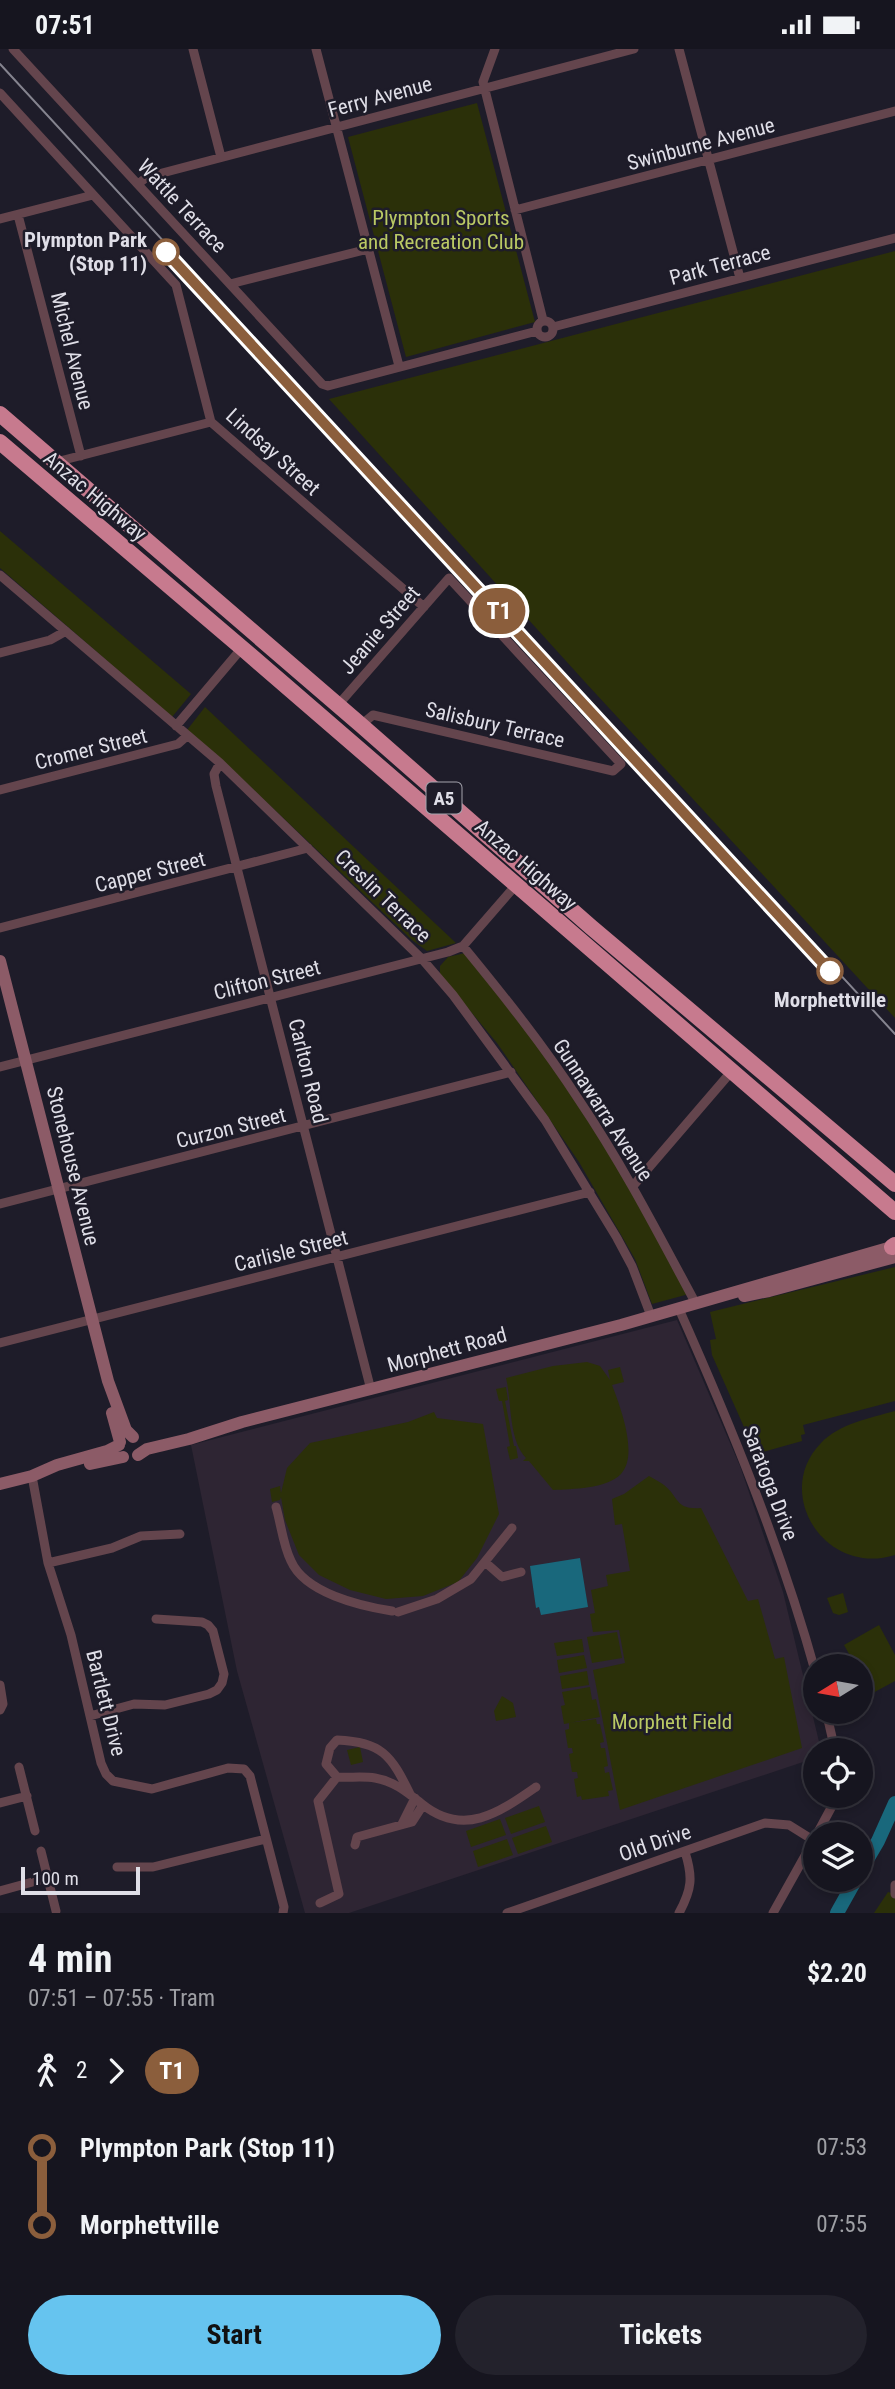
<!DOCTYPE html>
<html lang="en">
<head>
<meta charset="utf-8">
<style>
  body { margin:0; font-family:"Roboto Condensed",sans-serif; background:#23222c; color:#f1f3f6; height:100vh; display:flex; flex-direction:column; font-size:26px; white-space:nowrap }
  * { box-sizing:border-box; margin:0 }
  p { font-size:23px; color:#9e9fa4 }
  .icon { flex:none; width:38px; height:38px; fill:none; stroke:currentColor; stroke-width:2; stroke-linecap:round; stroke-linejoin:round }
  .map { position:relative; height:1864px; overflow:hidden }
  .details { display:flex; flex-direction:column; background:#16151f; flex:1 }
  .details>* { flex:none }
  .badge { padding:0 14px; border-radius:23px; font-size:24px; line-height:46px }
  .needle { width:46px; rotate:259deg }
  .fabs { position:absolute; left:803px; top:1605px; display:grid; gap:14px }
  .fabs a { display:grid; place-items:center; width:70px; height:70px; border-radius:50%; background:#16151f; box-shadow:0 4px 10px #0003,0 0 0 2px #35343d; font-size:35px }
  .scale { position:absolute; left:21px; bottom:18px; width:119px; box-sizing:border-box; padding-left:7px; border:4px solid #dfdee7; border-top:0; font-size:19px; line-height:24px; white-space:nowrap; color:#dfdee7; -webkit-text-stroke:5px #1e1c29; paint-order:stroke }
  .map>.badge { position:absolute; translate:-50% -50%; box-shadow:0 0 0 4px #fff }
  .legs { display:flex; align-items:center; gap:10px; height:77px; padding:0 28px; font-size:23px }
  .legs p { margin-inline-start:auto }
  .overview { display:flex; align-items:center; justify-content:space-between; height:119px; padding:0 28px }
  h1 { font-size:38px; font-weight:700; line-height:52px }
  .cta { display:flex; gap:14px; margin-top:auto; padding:14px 28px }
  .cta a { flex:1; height:80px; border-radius:42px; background:#66c4ef; color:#111; font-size:28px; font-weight:700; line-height:80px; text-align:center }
  .cta a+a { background:#23222c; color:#f1f3f6 }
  ul { padding:0 28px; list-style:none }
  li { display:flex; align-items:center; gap:24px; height:77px; font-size:26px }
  li i { display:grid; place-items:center; width:10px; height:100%; margin:0 9px; background:currentColor }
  li i::after { content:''; width:18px; height:18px; margin:-9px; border:5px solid; border-radius:50%; background:#16151f }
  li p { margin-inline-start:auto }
  li:first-child i { background:linear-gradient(#0000 50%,currentColor 0) }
  li:last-child i { background:linear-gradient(currentColor 50%,#0000 0) }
  .status { display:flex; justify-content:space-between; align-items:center; height:49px; padding:0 35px; background:#16151f; direction:ltr }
  .status svg { height:19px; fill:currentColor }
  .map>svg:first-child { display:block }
  .education { fill:#2e2533 }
  .green { fill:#2b3009 }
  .water { fill:#19687c }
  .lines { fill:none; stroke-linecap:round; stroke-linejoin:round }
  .river { stroke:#19687c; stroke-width:14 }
  .street { stroke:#64454d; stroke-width:9 }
  .secondary { stroke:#8c5b67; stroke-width:12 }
  .highway { stroke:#c77a8e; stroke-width:16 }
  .tram { stroke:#85848f; stroke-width:2 }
  .line-1-casing { stroke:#fff; stroke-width:16 }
  .line-1 { stroke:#8b5e3c; stroke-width:10 }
  .stop-1-dot { fill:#fff; stroke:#8b5e3c; stroke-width:3.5 }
  .labels { text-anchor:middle; stroke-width:5; stroke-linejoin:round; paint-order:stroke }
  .shield { fill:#1e1c29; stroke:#a5a4ae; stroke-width:2 }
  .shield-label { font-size:19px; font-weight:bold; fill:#dfdee7 }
  .street-label { font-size:21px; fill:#dfdee7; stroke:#1e1c29 }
  .park-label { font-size:21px; fill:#bac964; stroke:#1e1c29 }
  .stop-label { font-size:21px; font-weight:bold; fill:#dfdee7; stroke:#1e1c29; text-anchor:end }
</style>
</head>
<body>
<div class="status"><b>07:51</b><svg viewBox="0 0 49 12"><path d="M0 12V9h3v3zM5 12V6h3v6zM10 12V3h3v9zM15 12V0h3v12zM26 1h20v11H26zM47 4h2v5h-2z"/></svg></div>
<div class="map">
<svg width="895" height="1864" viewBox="0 0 895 1864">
  <rect width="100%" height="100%" fill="#1e1c29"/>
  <!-- education -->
  <path class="education" d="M677 1271 740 1417 783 1543 821 1701H816L815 1708 812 1710 349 1864H305L237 1622 191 1396Z"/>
  <!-- green -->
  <path class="green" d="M477 54 535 273 406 308 348 88Z
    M895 202V969L585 633 329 350Z
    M0 482 191 645 172 668 0 519Z
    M205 658 456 894 427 902 412 891 219 708 187 681Z
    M465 904 567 1035 631 1139 689 1245 652 1255 635 1210 579 1113 497 994 440 926V917L448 908Z
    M895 1218V1352L803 1376 805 1385 801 1386 802 1392 756 1405 712 1306 710 1291 716 1290 710 1263Z
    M587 1313 600 1317 610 1331 608 1321 620 1318 624 1333 612 1336C620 1357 639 1406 621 1425 606 1440 572 1440 553 1441L529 1412H523L526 1409C508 1390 512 1353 506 1329L553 1317Z
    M506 1338 508 1351 505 1352 514 1397H516L518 1409 510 1411 507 1398 510 1397 502 1352H499L496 1340Z
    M895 1362V1506C825 1528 772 1444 821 1394 839 1375 870 1369 895 1362Z
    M434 1363 437 1369 483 1375 499 1465 477 1509 458 1533 423 1547 386 1550 350 1541 319 1526 299 1506 285 1471 281 1448 280 1451 272 1453 270 1440 280 1437 281 1444 287 1419 310 1394 408 1373Z
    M649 1427C654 1430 660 1433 664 1436 680 1449 675 1461 701 1459L748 1552 758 1550 775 1610 784 1608 802 1699 620 1761 593 1621 625 1614 619 1581 593 1583 590 1565 595 1564 591 1541 608 1537 606 1526 630 1522 622 1475 615 1476 612 1450 624 1445Z
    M843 1544 848 1563 839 1566 833 1564 827 1549Z
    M879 1576 895 1606V1632L871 1645 861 1627V1617H856L844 1596Z
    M617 1583 622 1609 592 1614 587 1588Z
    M582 1590 584 1603 557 1607 554 1594Z
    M584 1606 587 1619 559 1624 557 1611Z
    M587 1622 589 1636 562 1640 560 1627Z
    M590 1638 592 1651 596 1650 600 1668 564 1675 561 1657 565 1656 562 1643Z
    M502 1647 513 1654 516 1668 496 1672 494 1662Z
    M596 1670 597 1675H600L604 1693 600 1694 601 1699H605L608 1717 604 1718 605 1724 609 1723 613 1741 608 1742 609 1747 582 1751 581 1747 577 1748 574 1730 578 1729 577 1723H572L569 1705 573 1704 572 1699H568L565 1681 569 1680V1674Z
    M360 1698 363 1713 351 1716 347 1701Z
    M539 1757 545 1773 511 1785 505 1769Z
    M500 1770 506 1786 471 1798 466 1782Z
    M546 1777 552 1793 518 1805 512 1789Z
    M507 1790 513 1806 478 1818 473 1802Z
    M888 1843 895 1845V1864H874Z"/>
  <!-- water -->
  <path class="water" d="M580 1509 588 1558 541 1566 539 1558 536 1559 530 1517Z"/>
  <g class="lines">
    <!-- river -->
    <path class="river" d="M861 1821 878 1792 895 1754
      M837 1864 856 1830"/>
    <!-- street -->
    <path class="street" d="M13 0 322 335 328 337 537 282
      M193 0 221 108
      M316 0 399 317
      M495 0 483 33 543 271
      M679 0 740 229
      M0 44 176 236 211 373 424 558
      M138 135 147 128 634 0
      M515 161 895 62
      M18 166 81 407
      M0 170 93 146
      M230 235 368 200
      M537 280a8 8 0 1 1 16 0a8 8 0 1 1-16 0Z
      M553 278 895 189
      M56 413 211 373
      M0 526 220 714 422 910 453 946 545 1071 617 1189 632 1217 651 1267
      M0 604 50 591 66 582
      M338 656 449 529 621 715 613 722 373 666 361 676
      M176 677 242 599
      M220 714 214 725 216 737 371 1341
      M0 741 178 695 187 687
      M0 879 308 799
      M463 897C504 947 544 997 579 1051 623 1116 659 1186 696 1255
      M0 1018 448 903 463 897 516 836
      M633 1137 731 1023
      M0 1155 511 1023
      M679 1260C732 1379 781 1499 816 1625
      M0 1294 590 1143
      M32 1427 48 1514 71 1586 101 1714 106 1725 113 1732 152 1740 228 1719 244 1720 250 1727 284 1858 283 1864
      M276 1458C281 1475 283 1496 291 1512 305 1544 360 1557 392 1562
      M485 1513 502 1528 521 1523
      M48 1514 112 1499 141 1487 180 1485
      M398 1563 437 1550 471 1530 512 1479
      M0 1636 3 1655 0 1661
      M826 1662 835 1701
      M90 1667 134 1655 165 1656 209 1645 217 1641 222 1634 224 1625 213 1582 208 1576 202 1573 156 1570
      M19 1718 35 1782
      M410 1745C391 1706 382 1693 337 1691L330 1699 326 1715 337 1728C349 1729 363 1727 375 1729 394 1732 408 1744 422 1755 464 1789 500 1763 536 1738
      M0 1754 27 1747
      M402 1775 415 1749
      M817 1785 838 1746
      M355 1796 357 1788 412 1773 423 1756
      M41 1802 56 1862
      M117 1818H153L266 1790
      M895 1836V1845
      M0 1842 47 1829
      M320 1854 339 1845 318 1752 337 1728
      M507 1864 765 1774 789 1776 813 1791
      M679 1864C692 1840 693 1828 685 1803
      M773 1864 816 1787"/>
    <!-- secondary -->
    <path class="secondary" d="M0 912 108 1332 126 1381 133 1388
      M744 1247 769 1242 895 1208
      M112 1364 120 1393
      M138 1406 147 1400 189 1390 242 1373 621 1276 895 1197
      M90 1415 123 1408
      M0 1435 32 1427 57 1416 107 1402 119 1396"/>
    <!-- highway -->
    <path class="highway" d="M0 365 361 676 591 878 895 1135
      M0 393 242 599 895 1163
      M892 1198 895 1196"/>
    <!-- tram -->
    <path class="tram" d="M0 15 895 985"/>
  </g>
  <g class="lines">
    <!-- line-1 casing -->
    <g class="line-1-casing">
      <path id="line-1" d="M166 203 830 922"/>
    </g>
    <!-- line-1 -->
    <use href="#line-1" class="line-1"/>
  </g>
  <!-- markers -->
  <g class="stop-1-dot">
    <circle cx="166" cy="203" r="12"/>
    <circle cx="830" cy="922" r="12"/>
  </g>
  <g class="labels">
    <!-- shield labels -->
    <rect class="shield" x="426.5" y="733.5" width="35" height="31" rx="5"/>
    <g class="shield-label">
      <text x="444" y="756">A5</text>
    </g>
    <!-- street labels -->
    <g class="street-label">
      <text transform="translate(380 48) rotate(-15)" y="7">Ferry Avenue</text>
      <text transform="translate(701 95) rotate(-15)" y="7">Swinburne Avenue</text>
      <text transform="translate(182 157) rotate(47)" y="7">Wattle Terrace</text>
      <text transform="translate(720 216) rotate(-15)" y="7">Park Terrace</text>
      <text transform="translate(72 302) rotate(76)" y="7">Michel Avenue</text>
      <text transform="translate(273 403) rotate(42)" y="7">Lindsay Street</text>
      <text transform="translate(95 447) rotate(40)" y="7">Anzac Highway</text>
      <text transform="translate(380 581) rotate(-49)" y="7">Jeanie Street</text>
      <text transform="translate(495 676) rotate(13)" y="7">Salisbury Terrace</text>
      <text transform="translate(91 700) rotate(-14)" y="7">Cromer Street</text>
      <text transform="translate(526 816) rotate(41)" y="7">Anzac Highway</text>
      <text transform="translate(150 823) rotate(-14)" y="7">Capper Street</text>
      <text transform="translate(383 847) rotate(44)" y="7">Creslin Terrace</text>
      <text transform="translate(267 931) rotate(-14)" y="7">Clifton Street</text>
      <text transform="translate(308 1022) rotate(76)" y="7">Carlton Road</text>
      <text transform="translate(603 1061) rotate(57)" y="7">Gunnawarra Avenue</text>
      <text transform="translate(231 1079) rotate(-14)" y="7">Curzon Street</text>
      <text transform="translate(73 1117) rotate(76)" y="7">Stonehouse Avenue</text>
      <text transform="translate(291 1202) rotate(-14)" y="7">Carlisle Street</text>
      <text transform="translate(447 1301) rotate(-15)" y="7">Morphett Road</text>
      <text transform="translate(770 1434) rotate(69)" y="7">Saratoga Drive</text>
      <text transform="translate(106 1654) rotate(76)" y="7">Bartlett Drive</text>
      <text transform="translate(655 1794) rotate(-19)" y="7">Old Drive</text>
    </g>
    <!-- park labels -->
    <g class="park-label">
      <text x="441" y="176">Plympton Sports<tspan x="441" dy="24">and Recreation Club</tspan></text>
      <text x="672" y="1680">Morphett Field</text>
    </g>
    <!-- stop labels -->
    <g class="stop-label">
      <text x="147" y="198">Plympton Park<tspan x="147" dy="24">(Stop 11)</tspan></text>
      <text x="830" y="958" text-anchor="middle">Morphettville</text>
    </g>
  </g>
</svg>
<div class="fabs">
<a><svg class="needle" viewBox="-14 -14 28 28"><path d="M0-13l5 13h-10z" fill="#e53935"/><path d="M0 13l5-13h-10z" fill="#9e9fa4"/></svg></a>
<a><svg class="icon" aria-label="locate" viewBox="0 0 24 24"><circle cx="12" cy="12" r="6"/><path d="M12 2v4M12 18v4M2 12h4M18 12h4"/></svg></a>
<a><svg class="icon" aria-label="layers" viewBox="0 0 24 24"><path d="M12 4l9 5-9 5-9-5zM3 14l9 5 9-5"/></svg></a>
</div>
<div class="scale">100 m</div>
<b class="badge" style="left:499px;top:562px;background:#8b5e3c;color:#fff">T1</b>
</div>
<section class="details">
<div class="overview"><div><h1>4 min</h1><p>07:51 – 07:55 · Tram</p></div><b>$2.20</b></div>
<div class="legs"><svg class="icon" aria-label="walk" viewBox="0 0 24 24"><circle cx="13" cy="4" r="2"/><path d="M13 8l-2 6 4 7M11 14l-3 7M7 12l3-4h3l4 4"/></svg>2<svg class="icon" aria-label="forward" viewBox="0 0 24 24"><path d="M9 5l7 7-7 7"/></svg><b class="badge" style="background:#8b5e3c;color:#fff">T1</b></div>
<ul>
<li><i style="color:#8b5e3c"></i><b>Plympton Park (Stop 11)</b><p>07:53</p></li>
<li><i style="color:#8b5e3c"></i><b>Morphettville</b><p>07:55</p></li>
</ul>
<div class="cta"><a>Start</a><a>Tickets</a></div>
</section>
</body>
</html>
